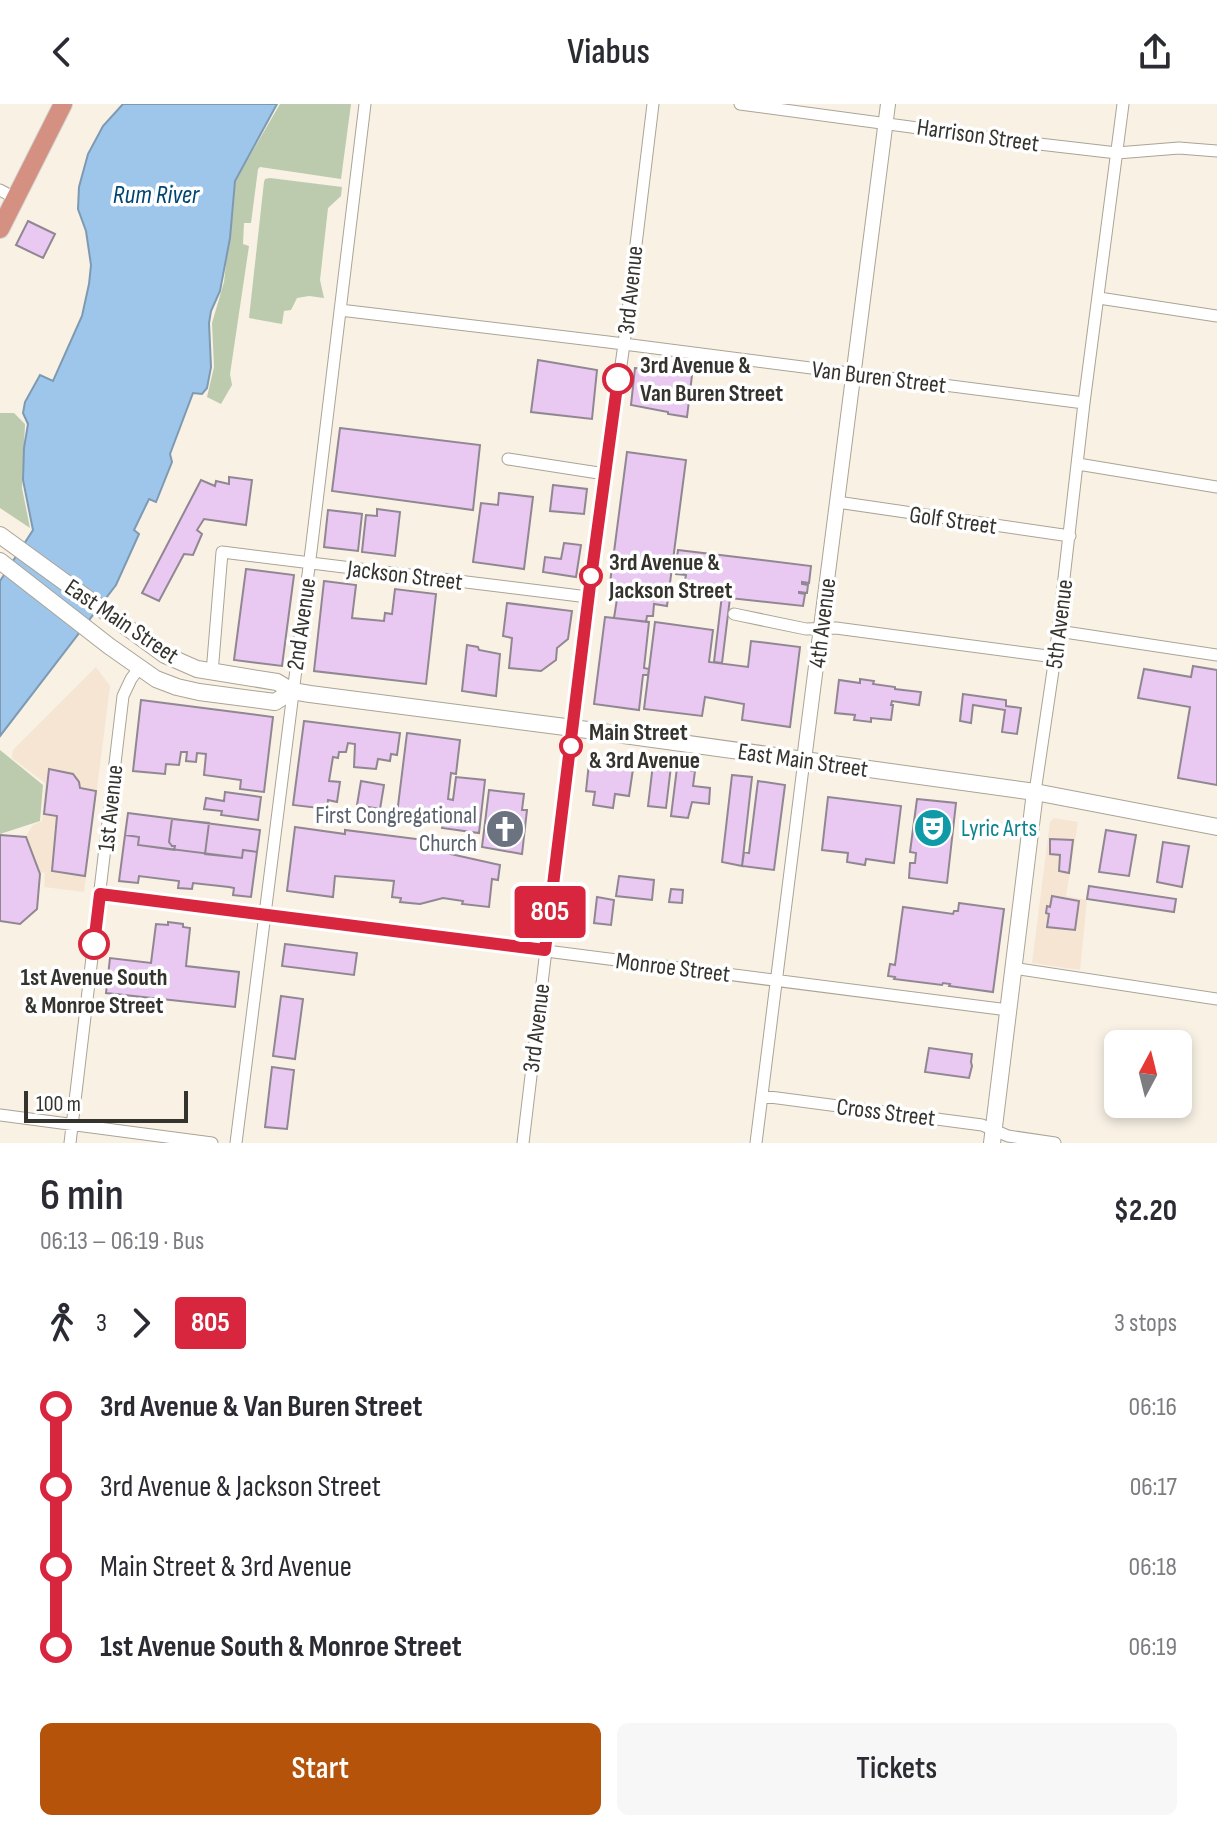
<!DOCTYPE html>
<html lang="en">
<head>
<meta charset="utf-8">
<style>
  body { margin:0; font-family:"Sofia Sans Condensed",sans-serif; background:#f7f7f7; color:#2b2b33; height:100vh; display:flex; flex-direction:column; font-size:30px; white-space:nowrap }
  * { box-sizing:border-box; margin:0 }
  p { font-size:26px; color:#7c7c81 }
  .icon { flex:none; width:44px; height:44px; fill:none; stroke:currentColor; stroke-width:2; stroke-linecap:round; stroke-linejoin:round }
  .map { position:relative; height:1039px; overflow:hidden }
  .drawer { display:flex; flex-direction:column; background:#fff; flex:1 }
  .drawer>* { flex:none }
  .badge { padding:0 16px; border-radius:6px; font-size:28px; line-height:52px }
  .needle { width:52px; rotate:7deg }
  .tools { position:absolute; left:1104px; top:926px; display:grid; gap:16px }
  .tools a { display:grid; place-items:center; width:88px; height:88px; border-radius:12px; background:#fff; box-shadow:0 4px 12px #0003; font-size:40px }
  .scale { position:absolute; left:24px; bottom:20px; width:164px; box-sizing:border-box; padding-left:8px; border:4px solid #35332e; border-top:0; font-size:22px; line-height:28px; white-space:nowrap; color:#35332e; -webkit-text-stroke:6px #fff; paint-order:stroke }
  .map>.badge { position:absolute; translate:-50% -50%; box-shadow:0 0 0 4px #fff }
  .legs { display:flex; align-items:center; gap:12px; height:88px; padding:0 40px; font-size:26px }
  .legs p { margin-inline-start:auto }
  .head { display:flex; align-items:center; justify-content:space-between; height:136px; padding:0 40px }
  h1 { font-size:44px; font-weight:600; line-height:60px }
  .cta { display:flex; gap:16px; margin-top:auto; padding:16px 40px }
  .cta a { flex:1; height:92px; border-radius:12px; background:#b45309; color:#fff; font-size:32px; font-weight:600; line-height:92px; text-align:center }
  .cta a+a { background:#f7f7f7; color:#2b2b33 }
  ul { padding:0 40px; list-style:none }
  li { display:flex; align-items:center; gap:28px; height:80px; font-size:30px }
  li i { display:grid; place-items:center; width:12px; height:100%; margin:0 10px; background:currentColor }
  li i::after { content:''; width:20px; height:20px; margin:-10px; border:6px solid; border-radius:50%; background:#fff }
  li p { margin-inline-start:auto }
  li:first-child i { background:linear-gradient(#0000 50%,currentColor 0) }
  li:last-child i { background:linear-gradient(currentColor 50%,#0000 0) }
  header { display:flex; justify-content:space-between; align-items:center; height:104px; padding:0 40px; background:#fff; font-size:36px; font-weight:600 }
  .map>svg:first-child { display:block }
  .commercial { fill:#f6e5d3 }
  .green { fill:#bccbad }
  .water { fill:#9ec6ea; stroke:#7e9ab2; stroke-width:2 }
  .building { fill:#e9c8f2; stroke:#908792; stroke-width:2 }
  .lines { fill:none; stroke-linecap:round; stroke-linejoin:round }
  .minor-casing { stroke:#aaa497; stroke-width:13 }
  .tertiary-casing { stroke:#aaa497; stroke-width:16 }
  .secondary-casing { stroke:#aaa497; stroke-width:18 }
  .trunk-casing { stroke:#d3d2d1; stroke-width:20 }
  .minor { stroke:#fff; stroke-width:11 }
  .tertiary { stroke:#fff; stroke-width:14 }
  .secondary { stroke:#fff; stroke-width:16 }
  .trunk { stroke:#d49080; stroke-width:18 }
  .line-1-casing { stroke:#fff; stroke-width:18 }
  .line-1 { stroke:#d7263d; stroke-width:12 }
  .stop-1-dot { fill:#fff; stroke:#d7263d; stroke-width:4 }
  .labels { text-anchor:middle; stroke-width:7; stroke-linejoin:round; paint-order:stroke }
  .street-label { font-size:24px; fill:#35332e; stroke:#fff }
  .stop-label { font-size:24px; font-weight:bold; fill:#35332e; stroke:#fff; text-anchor:start }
  .worship-label { font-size:24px; fill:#5b616d; stroke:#fff; text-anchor:end }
  .culture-label { font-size:24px; fill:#0d838f; stroke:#fff; text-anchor:start }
  .water-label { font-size:26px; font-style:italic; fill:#014672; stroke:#fff }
</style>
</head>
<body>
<header><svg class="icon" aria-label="back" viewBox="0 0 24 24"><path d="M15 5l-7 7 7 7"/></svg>Viabus<svg class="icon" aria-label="share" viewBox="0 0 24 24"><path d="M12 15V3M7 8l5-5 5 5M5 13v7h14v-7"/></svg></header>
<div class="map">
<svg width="1217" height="1039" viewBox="0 0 1217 1039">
  <rect width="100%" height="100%" fill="#f8f1e4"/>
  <!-- commercial -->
  <path class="commercial" d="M96 563 110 582 84 788 44 783 45 769 40 768 26 732 33 721 42 717 45 679 12 654 13 646Z
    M1054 714 1078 718 1066 792 1087 796 1080 866 1032 859 1050 718Z"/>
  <!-- green -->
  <path class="green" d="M280 0H351L341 75 260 63 258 65 251 119H244L243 140 249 142 230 270 232 281 221 300 207 293 214 263 212 219 224 178 235 77Z
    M270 74 342 83 341 92 328 104 320 176 324 194 309 192 297 194 291 206 284 207 282 220 249 214 264 78 265 75Z
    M0 309H14L25 320 22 384 30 424 0 404Z
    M0 646 43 681 40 717 0 730Z"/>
  <!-- water -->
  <path class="water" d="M123 0H277L235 77 230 134 220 187 211 207 209 219 211 263 207 284 202 290 193 289 170 350 172 358 156 398 149 395 134 426 139 430 116 481 0 632V477L33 426 23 376 24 344 28 320 23 309 25 298 40 271 53 277 82 212 89 180 91 161 86 127 78 105 79 83 88 50 103 22Z"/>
  <!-- building -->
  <path class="building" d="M28 117 55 130 43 154 16 141Z
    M538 256 597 266 592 315 531 308Z
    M635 264 692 271 687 313 668 310V308L631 301Z
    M340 324 480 341 473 406 332 387Z
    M627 348 686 356 667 502 654 500 653 512H647L646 518 614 514 617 495 608 494Z
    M229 373 252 376 246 421 204 415 197 426 202 430 193 451 184 450 159 497 142 489 201 376 215 382 216 377 229 380Z
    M553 381 587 385 584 410 550 407Z
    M499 389 533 393 524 465 473 458 481 399 498 401Z
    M377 405 400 408 395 452 362 448 366 411 377 412Z
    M328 406 362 410 358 447 324 443Z
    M564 439 581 441 576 473 543 468 545 453 561 455Z
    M678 446 811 462 809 479 802 478V480L808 481 807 489 799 488V489L805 490 803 502 730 494 722 559 714 558 722 491 680 486 681 476H685L686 471 676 470V464L683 465V461L676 460Z
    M246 465 294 471 282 562 234 556Z
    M324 477 356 481 352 514 384 517 385 509 392 510 395 485 436 490 426 580 314 567Z
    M507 499 572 507 568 535 557 544 556 556 541 567 509 564 512 534 503 532Z
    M605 513 649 518 644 564 649 565 648 571H643L639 606 594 600Z
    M655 518 713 526 709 558 748 563 751 537 800 543 790 623 742 616 744 600 705 593 702 612 644 605Z
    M467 541 478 543 479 546 500 550 496 592 462 587Z
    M1193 562 1217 566V681L1178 674 1190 603 1138 594 1144 565 1191 573Z
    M860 575 874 577 873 580 895 583V585L921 588 919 601 892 597 891 601H893L891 616 871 614V618L854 616 855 611 835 609 839 576 860 579Z
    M963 590 1006 596V602L1021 604 1017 630 1002 628 1005 606 973 601 971 619 960 617Z
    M141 596 273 613 264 688 240 685 241 676 204 671 206 650 197 649 196 658 186 657 187 648H181L179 661 166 660 165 670 133 667Z
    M304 617 400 629 397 651 391 650 390 657 378 655 376 665 354 663 355 640 348 639 346 648H339L338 654 333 653 329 677 340 678 337 698 328 696 327 705 293 701Z
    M407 629 460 636 456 670 451 669 448 695 453 696 456 673 485 676 479 729 442 724 443 716 397 710Z
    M589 659 633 665 629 692 615 690 613 704 593 701 595 688 586 687Z
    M653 660 671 662 666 704 648 702Z
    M677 664 695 667 693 682 710 684 709 700 692 698 688 714 671 712Z
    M49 665 73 670 79 678 80 684 96 687 85 772 52 767 57 712 44 710Z
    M732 671 752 673 742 762 722 758Z
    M361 677 384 681 380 705 357 701Z
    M758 677 785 681 774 766 742 762 744 748 749 749Z
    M489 686 524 690 522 706H527L522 750 482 743Z
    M225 688 261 693 258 716 221 711 222 707 204 705 206 694 224 697Z
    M828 693 901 702 894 759 866 755 865 761 847 758 848 749 822 746Z
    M917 695 956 699 947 779 909 774 910 759H915L916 749 910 748Z
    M128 709 260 726 257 748 243 746 242 754 138 741 139 733 125 731Z
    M172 715 209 719 205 750 242 754 243 746 257 748 251 793 233 791 234 784 229 783 193 779 192 785 178 784 179 777 139 772 138 779 119 777 125 731 139 733 138 741 174 746 175 742H172L169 738Z
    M295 723 345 730V726L448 739 446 749 500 761 498 776 492 775 489 803 462 800 463 797 443 794 420 800 400 798 401 794 392 793 394 777 335 772 333 793 287 787Z
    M1106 726 1136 731 1129 772 1099 768Z
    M0 731 26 733 40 770 37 805 20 820 0 817Z
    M1050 735 1073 736 1069 769 1059 767 1060 751 1050 750Z
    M1163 738 1189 742 1182 783 1157 778Z
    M619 772 654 776 652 796 616 792Z
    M1089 782 1176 795 1174 808 1087 795Z
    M671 785 683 786 682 799 669 798Z
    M1052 792 1079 797 1075 826 1047 823 1049 810 1046 809 1047 802 1050 803Z
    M597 793 614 796 611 821 594 819Z
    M959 799 1004 805 993 888 949 882 950 880 943 879 942 881 894 875 895 873 888 872 890 860 895 861 903 803 953 810 954 807H958Z
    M168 818 183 820V823L190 824 186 862 239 868 235 903 106 889 110 854 151 859 156 820 168 821Z
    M285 840 357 849 354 871 282 862Z
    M281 892 303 895 295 955 273 952Z
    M929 944 972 950 971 958 972 962 969 974 925 968Z
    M272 963 294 966 287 1025 265 1023Z"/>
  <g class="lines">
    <!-- minor casing -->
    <g class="minor-casing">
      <path id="minor" d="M740 0 1022 38 1117 49 1179 44 1217 47
        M0 86 15 94
        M1099 194 1217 212
        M340 206 608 238 1084 299
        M508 355 605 370
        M1078 360 1217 383
        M837 398 1070 432
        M734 510 806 525 836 524 1055 553
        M1058 527 1217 551
        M212 569 222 448 588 493
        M1035 688 1055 553 1084 299 1123 0
        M100 790 1008 906
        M1013 864 1217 895
        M762 992 982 1021 1008 1032 1055 1039
        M0 1011 212 1039
        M70 1039 123 592 131 575 139 564
        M236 1039 312 439 365 0
        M523 1039 588 493 624 240 653 0
        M756 1039 804 656"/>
    </g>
    <!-- tertiary casing -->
    <g class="tertiary-casing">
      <path id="tertiary" d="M804 656 888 0"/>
    </g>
    <!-- secondary casing -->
    <g class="secondary-casing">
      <path id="secondary" d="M0 431 165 551 197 565 277 578 292 587 310 590 573 624 1035 688 1217 723
        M0 457 109 542 156 575 177 583 199 588 275 598 292 587
        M992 1039 1035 688"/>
    </g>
    <!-- trunk casing -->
    <g class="trunk-casing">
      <path id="trunk" d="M0 125 63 0"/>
    </g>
    <!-- minor -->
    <use href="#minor" class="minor"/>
    <!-- tertiary -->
    <use href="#tertiary" class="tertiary"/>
    <!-- secondary -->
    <use href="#secondary" class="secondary"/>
    <!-- trunk -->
    <use href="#trunk" class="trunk"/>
  </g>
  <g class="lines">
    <!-- line-1 casing -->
    <g class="line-1-casing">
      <path id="line-1" d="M94 840 100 790 545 846 590 481 618 275"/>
    </g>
    <!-- line-1 -->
    <use href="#line-1" class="line-1"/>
  </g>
  <!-- icons -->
  <defs>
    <g id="theatre-disc" transform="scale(2)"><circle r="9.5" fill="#0f9aa8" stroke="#fff"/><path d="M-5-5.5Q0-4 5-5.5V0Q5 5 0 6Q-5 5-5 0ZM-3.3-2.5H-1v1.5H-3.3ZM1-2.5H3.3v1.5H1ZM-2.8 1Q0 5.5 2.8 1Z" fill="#fff"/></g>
    <g id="church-disc" transform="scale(2)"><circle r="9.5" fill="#6b7280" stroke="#fff"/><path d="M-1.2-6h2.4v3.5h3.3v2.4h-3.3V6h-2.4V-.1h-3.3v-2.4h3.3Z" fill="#fff"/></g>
  </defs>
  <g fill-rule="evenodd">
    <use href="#theatre-disc" x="933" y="724"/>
    <use href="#church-disc" x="505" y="725"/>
  </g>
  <!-- markers -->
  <g class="stop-1-dot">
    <circle cx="618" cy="275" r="14"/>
    <circle cx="591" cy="472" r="10"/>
    <circle cx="571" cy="642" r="10"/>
    <circle cx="94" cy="840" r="14"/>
  </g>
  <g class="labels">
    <!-- street labels -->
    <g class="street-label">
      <text transform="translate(978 31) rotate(8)" y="8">Harrison Street</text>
      <text transform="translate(630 186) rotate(-84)" y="8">3rd Avenue</text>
      <text transform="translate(879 273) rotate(7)" y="8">Van Buren Street</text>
      <text transform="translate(953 416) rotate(8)" y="8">Golf Street</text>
      <text transform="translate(405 471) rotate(7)" y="8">Jackson Street</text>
      <text transform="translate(122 517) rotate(34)" y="8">East Main Street</text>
      <text transform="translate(822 519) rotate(-83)" y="8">4th Avenue</text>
      <text transform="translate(301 520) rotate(-82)" y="8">2nd Avenue</text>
      <text transform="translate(1059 520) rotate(-83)" y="8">5th Avenue</text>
      <text transform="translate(803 656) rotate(8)" y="8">East Main Street</text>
      <text transform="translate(110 704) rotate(-84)" y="8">1st Avenue</text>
      <text transform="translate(673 863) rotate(7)" y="8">Monroe Street</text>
      <text transform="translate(536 924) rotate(-83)" y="8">3rd Avenue</text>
      <text transform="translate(886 1008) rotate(7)" y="8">Cross Street</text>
    </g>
    <!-- stop labels -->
    <g class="stop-label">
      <text x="640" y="269">3rd Avenue &amp;<tspan x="640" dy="28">Van Buren Street</tspan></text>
      <text x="609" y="466">3rd Avenue &amp;<tspan x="609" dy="28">Jackson Street</tspan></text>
      <text x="589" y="636">Main Street<tspan x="589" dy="28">&amp; 3rd Avenue</tspan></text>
      <text x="94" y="881" text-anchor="middle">1st Avenue South<tspan x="94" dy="28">&amp; Monroe Street</tspan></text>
    </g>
    <!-- worship labels -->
    <g class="worship-label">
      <text x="477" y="719">First Congregational<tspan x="477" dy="28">Church</tspan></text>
    </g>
    <!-- culture labels -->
    <g class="culture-label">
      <text x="961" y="732">Lyric Arts</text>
    </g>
    <!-- water labels -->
    <g class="water-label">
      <text x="156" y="99">Rum River</text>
    </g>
  </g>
</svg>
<div class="tools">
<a><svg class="needle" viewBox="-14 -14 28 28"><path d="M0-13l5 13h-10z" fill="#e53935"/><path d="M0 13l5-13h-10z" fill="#7c7c81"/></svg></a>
</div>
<div class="scale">100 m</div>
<b class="badge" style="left:550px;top:808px;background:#d7263d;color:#fff">805</b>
</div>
<section class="drawer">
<div class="head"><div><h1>6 min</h1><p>06:13 – 06:19 · Bus</p></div><b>$2.20</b></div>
<div class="legs"><svg class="icon" aria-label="walk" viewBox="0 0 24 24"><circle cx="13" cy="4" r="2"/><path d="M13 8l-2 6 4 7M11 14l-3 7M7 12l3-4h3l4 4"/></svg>3<svg class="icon" aria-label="forward" viewBox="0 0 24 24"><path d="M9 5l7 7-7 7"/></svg><b class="badge" style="background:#d7263d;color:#fff">805</b><p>3 stops</p></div>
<ul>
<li><i style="color:#d7263d"></i><b>3rd Avenue &amp; Van Buren Street</b><p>06:16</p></li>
<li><i style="color:#d7263d"></i><span>3rd Avenue &amp; Jackson Street</span><p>06:17</p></li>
<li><i style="color:#d7263d"></i><span>Main Street &amp; 3rd Avenue</span><p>06:18</p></li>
<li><i style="color:#d7263d"></i><b>1st Avenue South &amp; Monroe Street</b><p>06:19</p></li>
</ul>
<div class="cta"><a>Start</a><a>Tickets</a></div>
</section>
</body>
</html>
